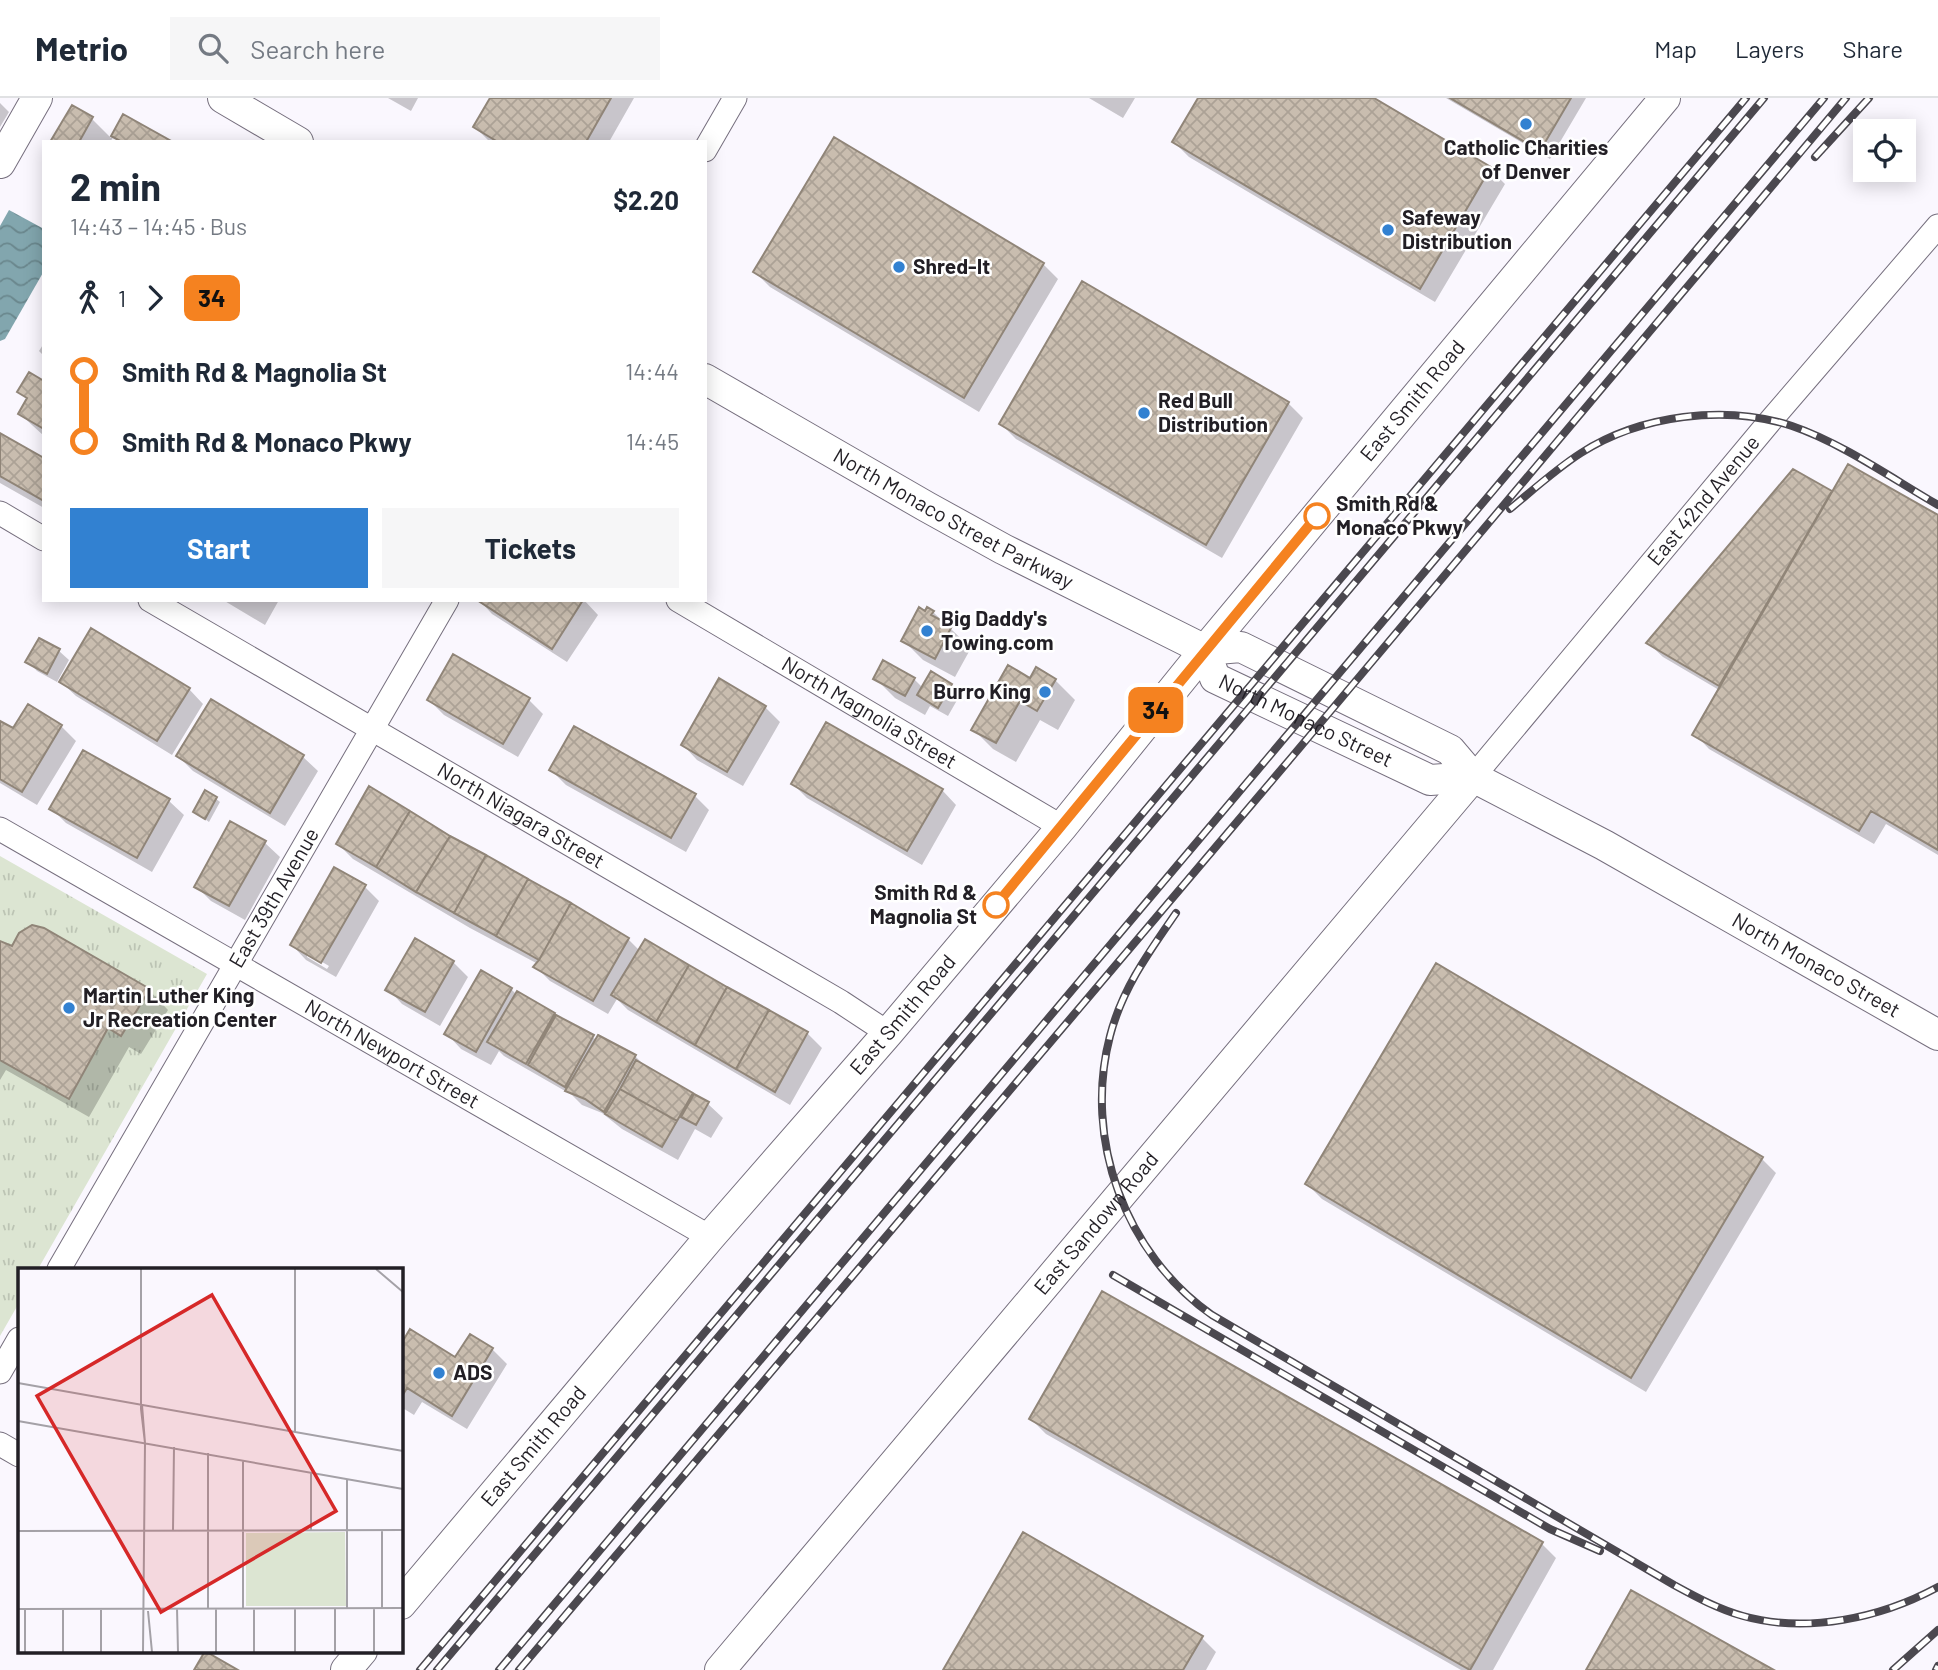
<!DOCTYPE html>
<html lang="en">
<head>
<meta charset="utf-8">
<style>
  body { margin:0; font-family:Barlow,sans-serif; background:#f6f6f7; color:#1f2937; height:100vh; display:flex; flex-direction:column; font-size:26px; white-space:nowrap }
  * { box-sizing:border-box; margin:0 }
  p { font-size:23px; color:#747a83 }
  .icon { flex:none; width:38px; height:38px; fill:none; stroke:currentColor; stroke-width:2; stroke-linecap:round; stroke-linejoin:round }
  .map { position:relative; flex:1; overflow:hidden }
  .side { position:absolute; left:42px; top:42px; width:665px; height:462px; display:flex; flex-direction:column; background:#fff; border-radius:0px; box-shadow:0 4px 18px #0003 }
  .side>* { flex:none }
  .badge { padding:0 14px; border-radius:10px; font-size:24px; line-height:46px }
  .tools { position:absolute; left:1853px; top:21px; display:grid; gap:14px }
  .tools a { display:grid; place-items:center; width:63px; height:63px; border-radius:0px; background:#fff; box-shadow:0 4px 18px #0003; font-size:35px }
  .map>.badge { position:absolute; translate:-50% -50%; box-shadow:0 0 0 4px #fff }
  .legs { display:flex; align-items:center; gap:10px; height:77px; padding:0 28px; font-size:23px }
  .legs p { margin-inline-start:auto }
  .headline { display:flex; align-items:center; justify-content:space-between; height:119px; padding:0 28px }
  h1 { font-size:38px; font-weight:700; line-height:52px }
  .cta { display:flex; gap:14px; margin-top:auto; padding:14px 28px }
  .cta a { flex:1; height:80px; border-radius:0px; background:#3281d1; color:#fff; font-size:28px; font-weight:700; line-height:80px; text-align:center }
  .cta a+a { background:#f6f6f7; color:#1f2937 }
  ul { padding:0 28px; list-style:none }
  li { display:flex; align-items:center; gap:24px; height:70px; font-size:26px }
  li i { display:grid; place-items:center; width:10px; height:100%; margin:0 9px; background:currentColor }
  li i::after { content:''; width:18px; height:18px; margin:-9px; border:5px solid; border-radius:50%; background:#fff }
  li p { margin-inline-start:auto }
  li:first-child i { background:linear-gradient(#0000 50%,currentColor 0) }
  li:last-child i { background:linear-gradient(currentColor 50%,#0000 0) }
  header { display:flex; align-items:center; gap:42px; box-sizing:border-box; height:98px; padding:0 35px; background:#fff; border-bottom:2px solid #e0e1e3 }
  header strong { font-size:33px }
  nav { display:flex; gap:38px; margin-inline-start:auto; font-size:24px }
  .search { width:490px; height:63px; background:#f6f6f7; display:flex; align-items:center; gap:18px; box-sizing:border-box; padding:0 24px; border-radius:0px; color:#747a83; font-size:26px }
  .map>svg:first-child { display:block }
  .park { fill:url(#park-tufts) }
  .water { fill:url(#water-waves) }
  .shadow { fill:#0003; fill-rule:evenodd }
  .building { fill:url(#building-cross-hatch); stroke:#908578; stroke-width:2 }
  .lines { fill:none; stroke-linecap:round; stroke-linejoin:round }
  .minor-casing { stroke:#766f7e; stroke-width:25 }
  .tertiary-casing { stroke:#766f7e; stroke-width:32 }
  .minor { stroke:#fff; stroke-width:23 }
  .tertiary { stroke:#fff; stroke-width:30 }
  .rail-casing { stroke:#4b484f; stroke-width:8 }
  .rail { stroke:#fff; stroke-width:5; stroke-dasharray:16; stroke-linecap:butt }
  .line-1-casing { stroke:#fff; stroke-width:16 }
  .line-1 { stroke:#f58220; stroke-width:10 }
  .poi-dot { fill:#3281d1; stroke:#fff; stroke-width:2.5 }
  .stop-1-dot { fill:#fff; stroke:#f58220; stroke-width:3.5 }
  .labels { text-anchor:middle; stroke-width:5; stroke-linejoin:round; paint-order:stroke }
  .poi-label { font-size:21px; font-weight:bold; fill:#221f25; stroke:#fff; text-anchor:start }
  .street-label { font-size:21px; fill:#221f25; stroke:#fff }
  .stop-label { font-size:21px; font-weight:bold; fill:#221f25; stroke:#fff; text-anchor:start }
  .inset-road { fill:none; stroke:#a4a1a7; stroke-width:2 }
  .view { fill:#d62828; fill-opacity:0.15; stroke:#d62828; stroke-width:3.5 }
  .inset-edge { fill:none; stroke:#221f25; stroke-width:3.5 }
</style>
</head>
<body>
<header>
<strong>Metrio</strong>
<div class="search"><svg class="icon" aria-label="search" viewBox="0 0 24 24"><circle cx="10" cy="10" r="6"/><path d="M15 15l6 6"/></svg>Search here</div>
<nav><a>Map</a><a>Layers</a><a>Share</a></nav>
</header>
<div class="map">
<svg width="1938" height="1572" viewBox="0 0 1938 1572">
  <defs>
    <pattern id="park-tufts" width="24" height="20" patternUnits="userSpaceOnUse" patternTransform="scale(1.75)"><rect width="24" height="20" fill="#dce5d2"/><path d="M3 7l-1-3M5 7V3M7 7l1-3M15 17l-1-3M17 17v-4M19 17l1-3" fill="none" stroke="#bcc4b4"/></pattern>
    <pattern id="water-waves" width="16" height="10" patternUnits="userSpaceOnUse" patternTransform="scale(1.75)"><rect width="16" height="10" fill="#82a6ae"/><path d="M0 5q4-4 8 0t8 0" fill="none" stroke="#6a878d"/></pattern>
    <pattern id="building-cross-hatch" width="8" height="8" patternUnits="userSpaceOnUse" patternTransform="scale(1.75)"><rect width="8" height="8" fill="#c9bdaf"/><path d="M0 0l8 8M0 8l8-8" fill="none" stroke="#aca296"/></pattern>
  </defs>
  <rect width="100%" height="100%" fill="#faf7fe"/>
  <!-- park -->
  <path class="park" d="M0 758 207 876 38 1171H19V1205L0 1238Z"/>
  <!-- water -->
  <path class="water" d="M9 112 44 131V173L5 241 0 243V128Z"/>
  <!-- shadow -->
  <path class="shadow" d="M388 0H418L411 13Z
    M492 0H634L609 44H490L475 29Z
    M1089 0H1135L1123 20Z
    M1200 0H1371L1490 71 1505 86 1435 204 1189 59 1174 44Z
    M1446 0H1586L1550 61Z
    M0 5 9 14 0 29Z
    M73 9 92 21 111 40 124 18 170 44H119L114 38 110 44H53Z
    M1043 166 1058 181 979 314 770 189 755 174Z
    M1082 186 1288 305 1303 320 1222 460 1016 341 1001 326Z
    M44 245V258L39 253Z
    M44 285V338L20 316 28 303 20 294Z
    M0 337 44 362V410L0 385Z
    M1793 373 1832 395 1938 419V757L1886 726 1874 746 1709 651 1695 636 1719 592 1663 559 1648 545Z
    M223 502H279L265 527Z
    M479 502H584L598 517 567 564 492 516Z
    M933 514 971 550 955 579 923 562 903 542 925 515Z
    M39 542 59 553 69 562 57 584 37 573 28 563Z
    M875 580 914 581 923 590 951 587 960 597 948 618 930 608 925 617 895 600Z
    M1031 582H1055L1075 602 1058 632 1040 622 1016 664 993 651 973 631Z
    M61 584 189 591 203 606 172 657 76 598Z
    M528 601 543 616 518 659 444 617 429 602Z
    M212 603 303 659 318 673 285 728 193 673 178 658Z
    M765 609 780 624 743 688 697 662 683 647Z
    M0 625 13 633 61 628 76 643 37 707 0 685Z
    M551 672 694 697 709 712 686 754 566 687Z
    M793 686 942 692 956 707 922 767 807 700Z
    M215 700 220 704 209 724 195 714Z
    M169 703 184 717 152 774 66 725 52 711Z
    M449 739 628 841 640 853 807 935 822 950 790 1007 628 912 617 901 608 916 550 883 536 869 538 866 470 830 353 761 338 746Z
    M265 745 280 759 245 822 211 803 196 788Z
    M364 788 379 803 336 879 306 862 292 847ZM307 855 329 868 327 871 307 859Z
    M416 842 453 864 468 879 440 928 402 906 388 891Z
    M0 846 149 892 168 912 141 956 129 949 89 1019 6 972 0 982Z
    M511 891 517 897 597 942 635 958 648 971 708 1006 723 1020 711 1040 695 1031 678 1062 622 1031 602 1015 582 1007 572 997 504 958 499 953 491 967 461 951 447 936Z
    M1762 1061 1776 1075 1646 1294 1322 1101 1307 1086Z
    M410 1234 456 1261 492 1251 507 1266 467 1331 422 1304 414 1317 401 1309V1249Z
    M1031 1321 1542 1446 1556 1460 1493 1572H1461L1046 1336Z
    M1201 1539 1216 1554 1206 1572H945Z"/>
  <!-- building -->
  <path class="building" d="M490 0H611L586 44H498L473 29Z
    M1198 0H1374L1491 69 1420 191 1172 44Z
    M1450 0H1571L1540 53Z
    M72 7 93 19 79 44H50Z
    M123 16 173 44H122L111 38Z
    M834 39 1044 165 964 300 753 174Z
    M1082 183 1289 304 1206 447 999 326Z
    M29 274 44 283V331L18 316 27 300 17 294Z
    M0 335 44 360V403L0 378Z
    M1848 366 1938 417V752L1871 713 1859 733 1692 637Z
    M1793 371 1832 393 1719 588 1646 545Z
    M477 502H583L552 551Z
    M919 509 925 513 927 509 934 513 931 517 952 528 935 561 901 543Z
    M91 530 190 590 157 643 59 584Z
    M39 540 60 551 47 576 25 564Z
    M453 556 530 600 503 646 427 602Z
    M883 562 915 580 905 598 873 581Z
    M1008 567 1030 580 1036 569 1056 581 1037 613 1020 603 996 645 971 632Z
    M931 573 952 586 938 610 917 597Z
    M719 580 766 608 727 674 681 647Z
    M211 601 304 657 270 715 176 658Z
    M28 606 62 627 22 694 0 681V623L13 630Z
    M826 624 943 691 907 753 791 686Z
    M574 628 696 696 671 740 549 672Z
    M83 652 170 701 137 760 49 711Z
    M369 688 410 713 376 769 336 746Z
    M205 692 217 699 205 721 193 714Z
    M410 713 450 738 416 794 376 769Z
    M230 723 266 743 229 808 194 789Z
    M450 738 486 757 454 815 416 794Z
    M486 757 528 781 496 838 454 815Z
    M334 769 366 787 321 865 290 847Z
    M528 781 571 805 539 862 496 838Z
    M571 805 629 840 593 903 533 869 539 862Z
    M32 827 44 830 150 891 121 938 108 930 69 1001 0 962V843L12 848 19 835Z
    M415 840 454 863 425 914 385 892Z
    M645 841 689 867 656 924 611 897Z
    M1436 865 1763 1059 1631 1280 1305 1086Z
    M689 867 727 889 695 947 656 924Z
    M481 872 512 890 476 954 444 936Z
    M727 889 769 912 736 971 695 947Z
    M517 893 555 915 526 966 487 944Z
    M769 912 808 934 775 994 736 971Z
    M556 917 594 937 565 989 528 967Z
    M598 937 636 957 604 1014 585 1001 565 993Z
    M636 962 693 995 677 1023 620 991Z
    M620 991 677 1023 662 1049 605 1016Z
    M694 996 709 1004 696 1027 681 1019Z
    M1102 1193 1543 1444 1470 1572 1029 1321Z
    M410 1231 455 1259 470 1236 493 1250 452 1318 407 1290 401 1300V1246Z
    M1023 1434 1203 1538 1183 1572H943Z
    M1631 1492 1774 1572H1586Z
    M205 1553 238 1572H194Z"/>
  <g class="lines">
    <!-- minor casing -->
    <g class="minor-casing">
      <g id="minor">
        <path d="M705 52 735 0"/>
        <path d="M0 415 44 441"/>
        <path id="s1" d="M150 502 841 904 888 935"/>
        <path id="s2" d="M678 502 1062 729"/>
        <path id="s3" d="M1473 679 1771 322 1938 128"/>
        <path id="s4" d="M0 731 710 1139"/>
        <path id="s5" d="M59 1171 447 502"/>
        <path d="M0 1274 19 1241"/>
        <path d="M0 1346 19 1357"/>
      </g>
    </g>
    <!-- tertiary casing -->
    <g class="tertiary-casing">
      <g id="tertiary">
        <path d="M223 0 298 44"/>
        <path d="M0 65 37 0"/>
        <path id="s6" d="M705 281 927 409 1003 451 1205 552"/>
        <path id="s7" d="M1205 552 1241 549 1450 652 1473 679 1604 747 1938 937"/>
        <path id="s8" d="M1205 552 1215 580 1430 682 1473 679"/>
        <path id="s9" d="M401 1506 710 1139 888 935 1062 729 1205 552 1665 0"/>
        <path d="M346 1572 362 1553"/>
        <path id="s10" d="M720 1572 1473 679"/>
      </g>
    </g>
    <!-- minor -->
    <use href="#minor" class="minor"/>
    <!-- tertiary -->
    <use href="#tertiary" class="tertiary"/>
    <!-- rail casing -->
    <g class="rail-casing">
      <path id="rail" d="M1815 59 1869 0
        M1510 411C1533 392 1556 371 1581 355 1640 317 1725 306 1792 328 1842 345 1893 381 1938 407
        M1176 815C1149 854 1122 891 1110 938 1083 1041 1125 1156 1212 1217L1674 1487C1696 1499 1718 1511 1743 1518 1807 1536 1881 1520 1938 1489
        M1113 1177 1550 1431 1600 1453
        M420 1572 1746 0
        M437 1572 1764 0
        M499 1572 1824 0
        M519 1572 1291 660 1846 0
        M1893 1572 1938 1532
        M1936 1572 1938 1568"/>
    </g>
    <!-- rail -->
    <use href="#rail" class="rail"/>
  </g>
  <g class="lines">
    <!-- line-1 casing -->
    <g class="line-1-casing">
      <path id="line-1" d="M996 807 1317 418"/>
    </g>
    <!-- line-1 -->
    <use href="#line-1" class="line-1"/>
  </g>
  <!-- markers -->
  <g class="poi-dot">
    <circle cx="1526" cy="26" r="7"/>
    <circle cx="1388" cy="132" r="7"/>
    <circle cx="899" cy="169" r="7"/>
    <circle cx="1144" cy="315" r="7"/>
    <circle cx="927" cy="533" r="7"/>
    <circle cx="1045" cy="594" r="7"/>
    <circle cx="69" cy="910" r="7"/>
    <circle cx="439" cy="1275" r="7"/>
  </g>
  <g class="stop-1-dot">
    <circle cx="1317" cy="418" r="12"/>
    <circle cx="996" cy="807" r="12"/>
  </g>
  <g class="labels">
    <!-- poi labels -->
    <g class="poi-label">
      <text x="1526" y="57" text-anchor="middle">Catholic Charities<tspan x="1526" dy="24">of Denver</tspan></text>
      <text x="1402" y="127">Safeway<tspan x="1402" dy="24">Distribution</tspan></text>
      <text x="913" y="176">Shred-It</text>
      <text x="1158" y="310">Red Bull<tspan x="1158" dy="24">Distribution</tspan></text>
      <text x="941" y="528">Big Daddy's<tspan x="941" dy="24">Towing.com</tspan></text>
      <text x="1031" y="601" text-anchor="end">Burro King</text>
      <text x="83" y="905">Martin Luther King<tspan x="83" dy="24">Jr Recreation Center</tspan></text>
      <text x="453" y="1282">ADS</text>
    </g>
    <!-- street labels -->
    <g class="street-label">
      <text dy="7" stroke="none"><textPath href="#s9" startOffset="1572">East Smith Road</textPath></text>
      <text dy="7" stroke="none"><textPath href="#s3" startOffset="360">East 42nd Avenue</textPath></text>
      <text dy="7" stroke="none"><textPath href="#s6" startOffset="285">North Monaco Street Parkway</textPath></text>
      <text dy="7" stroke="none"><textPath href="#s2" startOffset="222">North Magnolia Street</textPath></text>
      <text dy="7" stroke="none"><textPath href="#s8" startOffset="130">North Monaco Street</textPath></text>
      <text dy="7" stroke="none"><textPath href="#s1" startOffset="429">North Niagara Street</textPath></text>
      <text dy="7" stroke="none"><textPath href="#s5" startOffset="429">East 39th Avenue</textPath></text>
      <text dy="7" stroke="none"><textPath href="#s7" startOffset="696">North Monaco Street</textPath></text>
      <text dy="7" stroke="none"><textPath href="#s9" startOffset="774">East Smith Road</textPath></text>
      <text dy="7" stroke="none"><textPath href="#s4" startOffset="452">North Newport Street</textPath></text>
      <text dy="7" stroke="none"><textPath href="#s10" startOffset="584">East Sandown Road</textPath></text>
      <text dy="7" stroke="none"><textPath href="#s9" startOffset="206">East Smith Road</textPath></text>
    </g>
    <!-- stop labels -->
    <g class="stop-label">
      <text x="1336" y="413">Smith Rd &amp;<tspan x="1336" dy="24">Monaco Pkwy</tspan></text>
      <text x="977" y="802" text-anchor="end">Smith Rd &amp;<tspan x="977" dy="24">Magnolia St</tspan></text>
    </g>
  </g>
  <!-- overview -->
  <g transform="translate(18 1170)">
    <rect width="385" height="385" fill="#faf7fe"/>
    <path d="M327 264 328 338H228V265Z" fill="#dce5d2"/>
    <path class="inset-road" d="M123 1V141L127 175M277 1V164M358 1 385 24M0 115 385 183M124 137 127 175M0 153 385 221M225 192V340M293 204V262M329 211V340M155 262 156 179M364 262V340M0 263 385 262M159 340 160 384M190 340V185M198 340V384M236 340V384M277 340V384M317 340V384M356 340V384M0 341 385 340M7 341V384M45 341V384M83 341V384M130 343 134 384M125 384 127 175"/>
    <path class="view" d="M194 27 318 243 143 344 19 128Z"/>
    <rect width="385" height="385" class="inset-edge"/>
  </g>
</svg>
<div class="tools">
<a><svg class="icon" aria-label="locate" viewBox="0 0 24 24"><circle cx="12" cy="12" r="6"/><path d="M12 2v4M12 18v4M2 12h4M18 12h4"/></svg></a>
</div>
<b class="badge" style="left:1156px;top:612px;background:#f58220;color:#111">34</b>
<section class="side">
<div class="headline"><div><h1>2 min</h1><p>14:43 – 14:45 · Bus</p></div><b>$2.20</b></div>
<div class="legs"><svg class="icon" aria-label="walk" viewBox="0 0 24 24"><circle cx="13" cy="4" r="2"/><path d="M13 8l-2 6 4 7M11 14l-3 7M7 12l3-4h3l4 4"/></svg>1<svg class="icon" aria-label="forward" viewBox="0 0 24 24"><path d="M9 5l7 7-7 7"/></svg><b class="badge" style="background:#f58220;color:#111">34</b></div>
<ul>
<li><i style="color:#f58220"></i><b>Smith Rd &amp; Magnolia St</b><p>14:44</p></li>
<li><i style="color:#f58220"></i><b>Smith Rd &amp; Monaco Pkwy</b><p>14:45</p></li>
</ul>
<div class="cta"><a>Start</a><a>Tickets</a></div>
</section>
</div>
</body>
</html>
